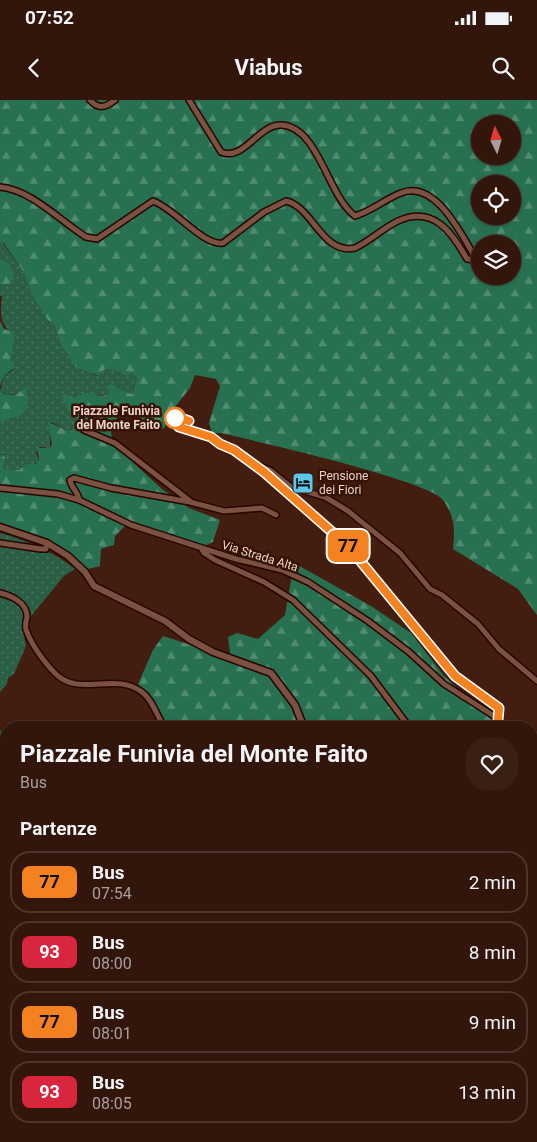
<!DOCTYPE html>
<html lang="it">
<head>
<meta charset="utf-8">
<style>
  body { margin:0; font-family:Roboto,sans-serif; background:#3a1f15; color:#f1f3f6; height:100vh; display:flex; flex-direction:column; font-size:19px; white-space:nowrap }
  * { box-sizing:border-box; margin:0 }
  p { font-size:16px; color:#a89f9d }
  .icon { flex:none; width:28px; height:28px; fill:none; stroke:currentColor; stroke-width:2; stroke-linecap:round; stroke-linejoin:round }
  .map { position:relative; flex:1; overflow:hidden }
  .drawer { position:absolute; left:0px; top:621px; width:538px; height:421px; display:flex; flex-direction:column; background:#32160c; border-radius:20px 20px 0 0; box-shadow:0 1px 4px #0004,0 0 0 1px #4d352d }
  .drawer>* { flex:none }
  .badge { padding:0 10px; border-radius:8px; font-size:18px; line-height:32px }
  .needle { width:32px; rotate:355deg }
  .buttons { position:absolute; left:471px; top:15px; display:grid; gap:10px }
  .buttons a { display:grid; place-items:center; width:50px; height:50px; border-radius:50%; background:#32160c; box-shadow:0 1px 4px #0004,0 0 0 1px #4d352d; font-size:25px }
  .map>.badge { position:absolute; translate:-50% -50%; box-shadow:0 0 0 2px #fff }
  h2 { padding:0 20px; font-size:19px; line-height:45px }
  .round { display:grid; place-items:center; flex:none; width:52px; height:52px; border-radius:20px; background:#3a1f15 }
  .summary { display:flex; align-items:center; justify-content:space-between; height:85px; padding:0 20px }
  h1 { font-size:24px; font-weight:700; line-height:38px }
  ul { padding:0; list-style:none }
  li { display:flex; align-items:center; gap:15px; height:62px; margin:0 10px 8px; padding:0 10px; border:2px solid #4d352d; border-radius:20px }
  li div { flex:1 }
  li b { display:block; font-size:19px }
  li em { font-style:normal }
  li .badge { min-width:55px; font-weight:700; text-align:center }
  .status { display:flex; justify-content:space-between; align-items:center; height:35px; padding:0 25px; background:#32160c; direction:ltr }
  .status svg { height:14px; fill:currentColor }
  header { display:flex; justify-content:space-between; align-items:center; height:65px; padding:0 20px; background:#32160c; font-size:22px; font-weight:700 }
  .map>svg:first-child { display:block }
  .grass { fill:url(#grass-dots) }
  .forest { fill:url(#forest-firs); fill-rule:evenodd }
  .pitch { fill:#2a5e45 }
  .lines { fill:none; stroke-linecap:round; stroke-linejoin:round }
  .minor-casing { stroke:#270500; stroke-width:8 }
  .tertiary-casing { stroke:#270500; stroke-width:9 }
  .minor { stroke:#7b5142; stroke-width:5 }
  .tertiary { stroke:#7b5142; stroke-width:6 }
  .line-casing { stroke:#fff; stroke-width:11 }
  .line { stroke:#f58220; stroke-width:8 }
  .stop-dot { fill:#fff; stroke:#f58220; stroke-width:2.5 }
  .labels { text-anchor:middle; stroke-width:5; stroke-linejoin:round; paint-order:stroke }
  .stop-label { font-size:12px; font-weight:bold; fill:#ead1c8; stroke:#371306; text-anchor:end }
  .poi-label { font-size:12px; fill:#ead1c8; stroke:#371306; text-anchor:start }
  .street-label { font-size:12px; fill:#ead1c8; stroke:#371306 }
</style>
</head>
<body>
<div class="status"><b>07:52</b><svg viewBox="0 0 49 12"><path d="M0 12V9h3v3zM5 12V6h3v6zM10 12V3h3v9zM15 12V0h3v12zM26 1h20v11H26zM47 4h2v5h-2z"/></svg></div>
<header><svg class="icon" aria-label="back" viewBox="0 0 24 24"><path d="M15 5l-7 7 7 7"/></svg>Viabus<svg class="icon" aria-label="search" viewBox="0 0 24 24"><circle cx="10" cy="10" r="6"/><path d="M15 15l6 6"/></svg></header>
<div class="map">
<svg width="537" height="1042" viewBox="0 0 537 1042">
  <defs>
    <pattern id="grass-dots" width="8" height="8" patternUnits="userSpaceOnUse" patternTransform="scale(1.25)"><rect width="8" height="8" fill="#2a5e45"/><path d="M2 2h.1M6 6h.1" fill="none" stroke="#49745e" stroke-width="1.8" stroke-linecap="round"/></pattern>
    <pattern id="forest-firs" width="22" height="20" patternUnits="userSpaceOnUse" patternTransform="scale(1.25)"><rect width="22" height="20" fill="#277150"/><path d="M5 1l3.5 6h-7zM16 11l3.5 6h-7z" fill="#518b70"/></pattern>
  </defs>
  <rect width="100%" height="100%" fill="#421d10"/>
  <!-- grass -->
  <path class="grass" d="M0 142H2L23 171 46 217 54 225 61 245 94 275 99 276 105 269 131 273 137 277 133 294 124 293 117 286 106 295H93L87 292 75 297 65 294 68 311 78 316V326L69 331 51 322 50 348 40 347 36 352 39 362 19 370H6L3 367 2 354H0V323L23 314 22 292 9 295 0 291 4 276 13 270 11 261 15 236C0 224 0 217 2 196H0V184H10L5 161 0 158Z
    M0 433C28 441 52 451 75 469L64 476 22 527 26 546 14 574 8 578 7 584 0 592Z
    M0 630 6 633V669L0 676Z
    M0 765 6 766V843H0Z
    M253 1036H441L446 1042H243Z"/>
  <!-- forest -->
  <path class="forest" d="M0 0H537V515L518 489 453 449C455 429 455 416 442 399 426 380 256 341 221 333H212L209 323 220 286 216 279 195 275 190 288 171 312 165 327 162 329 128 313H119L111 332 113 344 163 390 189 408 220 420 213 442 204 446 129 422 115 436 114 445 101 449 100 466 88 469 66 451 52 442 0 423V354L5 357 3 367 6 370H19L27 364H36L39 359 37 348H50L52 344 48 322 69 331 78 326V316L68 311 61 296 65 294 75 297 87 292C94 294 102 299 109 293L108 287 111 284C120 287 124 293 133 294L137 277 131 273 126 276 122 272 105 269 99 276 76 267 61 245 54 225 47 219 35 199 23 171 3 142H0ZM480 24H512V56H480ZM480 84H512V116H480ZM480 144H512V176H480Z
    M0 158 11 165 13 179 10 184H0Z
    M0 221 4 229 11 231 15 236 11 261 15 267 4 276 0 286Z
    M26 287 28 304 23 314 0 323V291C10 298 18 295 26 287Z
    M294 463 371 506 411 533 444 576 493 621 507 627H170L165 624 151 597 138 584 153 550 163 536 197 547 225 561 230 552 228 537 237 533 258 539 285 515Z
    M531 639 537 641V1042H446L441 1036H531Z
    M6 669V760L0 759V676Z
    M0 843H6V1036H208L213 1042H0Z"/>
  <!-- pitch -->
  <path class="pitch" d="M208 1036H253L243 1042H213Z"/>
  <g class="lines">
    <!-- minor casing -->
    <g class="minor-casing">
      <path id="minor" d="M90 0C99 10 106 7 115 0
        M0 87C32 90 60 121 86 137L97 139 153 101C174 108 203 146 223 143L264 112 286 101C313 107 322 155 355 148 370 141 383 128 398 121 433 105 452 132 467 159L474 160 475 157C461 134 435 79 401 93 385 99 372 111 355 116 327 95 319 28 282 25 259 23 244 62 221 52L189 0
        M188 329 189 321 175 316 174 322 179 327 211 337 220 344 234 350 264 372 348 447 455 576 499 608V620
        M84 330 115 343 190 401
        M254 364 270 370 291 387 325 397 348 411 400 453 430 489 442 495 478 524 499 549 537 581
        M0 388 58 394 79 400 131 425 236 459 282 470 308 482 368 521 409 552 444 584 494 616 507 628
        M79 400C79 393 71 388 70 380L74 378 111 388 190 402 224 411 262 408 276 415
        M0 443 41 449H46L47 443
        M201 448 204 453 215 460 264 482 293 500 371 576 410 628
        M0 493C12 496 27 503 27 517 26 522 24 527 27 532 32 546 47 566 58 576 82 596 115 572 142 592 153 600 157 617 165 628
        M531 640 537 643
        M0 736 6 724
        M531 778 537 780
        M531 850 537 848"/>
    </g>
    <!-- tertiary casing -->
    <g class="tertiary-casing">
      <path id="tertiary" d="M0 427 47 443 68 456 85 472 94 486 165 521 189 539 213 552 271 573 295 605 304 628
        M0 761 6 762"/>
    </g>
    <!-- minor -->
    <use href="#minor" class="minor"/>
    <!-- tertiary -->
    <use href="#tertiary" class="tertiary"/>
  </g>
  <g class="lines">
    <!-- line casing -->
    <g class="line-casing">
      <path id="line" d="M189 321 175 316 174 322 179 327 211 337 220 344 234 350 264 372 348 446 455 576 499 608 498 620"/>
    </g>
    <!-- line -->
    <use href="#line" class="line"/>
  </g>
  <!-- icons -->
  <defs>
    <g id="hotel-square" transform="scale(1.125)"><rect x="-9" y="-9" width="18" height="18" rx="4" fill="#5cc7e8" stroke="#371306"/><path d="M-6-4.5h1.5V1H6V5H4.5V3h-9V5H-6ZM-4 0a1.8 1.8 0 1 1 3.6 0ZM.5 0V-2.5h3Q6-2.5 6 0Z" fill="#111"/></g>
  </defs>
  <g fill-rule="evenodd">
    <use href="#hotel-square" x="303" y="383"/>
  </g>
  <!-- markers -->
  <circle class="stop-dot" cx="175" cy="318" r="10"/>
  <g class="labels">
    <!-- stop labels -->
    <g class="stop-label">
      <text x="160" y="315">Piazzale Funivia<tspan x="160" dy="14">del Monte Faito</tspan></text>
    </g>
    <!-- poi labels -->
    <g class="poi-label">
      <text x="319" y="380">Pensione<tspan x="319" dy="14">dei Fiori</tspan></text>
    </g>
    <!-- street labels -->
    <g class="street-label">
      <text transform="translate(260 456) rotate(17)" y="4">Via Strada Alta</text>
    </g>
  </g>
</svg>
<div class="buttons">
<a><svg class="needle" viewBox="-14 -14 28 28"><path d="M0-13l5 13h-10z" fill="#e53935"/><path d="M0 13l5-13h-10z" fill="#a89f9d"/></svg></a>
<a><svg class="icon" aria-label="locate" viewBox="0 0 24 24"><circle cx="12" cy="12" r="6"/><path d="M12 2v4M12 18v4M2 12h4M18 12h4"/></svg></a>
<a><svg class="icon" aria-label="layers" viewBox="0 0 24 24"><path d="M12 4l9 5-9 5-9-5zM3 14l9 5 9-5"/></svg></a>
</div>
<b class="badge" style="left:348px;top:446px;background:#f58220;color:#111">77</b>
<section class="drawer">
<div class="summary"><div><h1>Piazzale Funivia del Monte Faito</h1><p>Bus</p></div><a class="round"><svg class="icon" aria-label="heart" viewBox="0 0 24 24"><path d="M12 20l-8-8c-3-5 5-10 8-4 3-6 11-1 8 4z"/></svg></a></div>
<h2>Partenze</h2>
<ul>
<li><span class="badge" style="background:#f58220;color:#111">77</span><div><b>Bus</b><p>07:54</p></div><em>2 min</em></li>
<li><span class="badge" style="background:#d7263d;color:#fff">93</span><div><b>Bus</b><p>08:00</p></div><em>8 min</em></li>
<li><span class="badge" style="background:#f58220;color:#111">77</span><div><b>Bus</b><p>08:01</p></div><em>9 min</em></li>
<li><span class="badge" style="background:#d7263d;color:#fff">93</span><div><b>Bus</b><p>08:05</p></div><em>13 min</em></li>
</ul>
</section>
</div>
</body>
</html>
